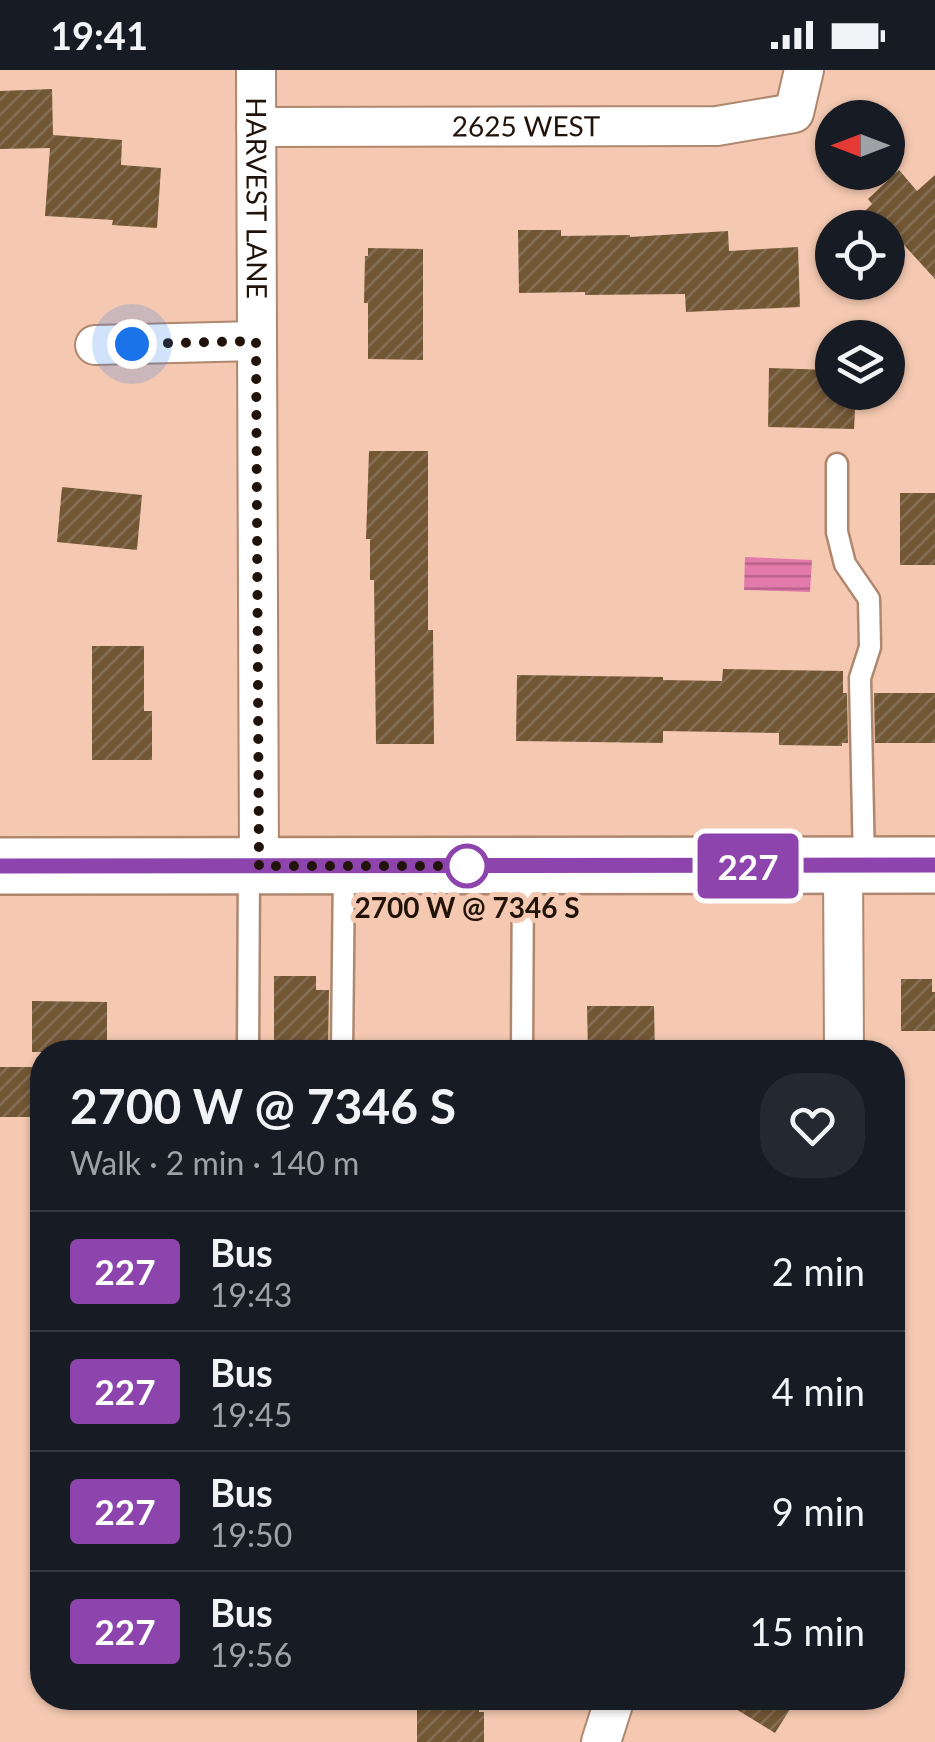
<!DOCTYPE html>
<html lang="en">
<head>
<meta charset="utf-8">
<style>
  body { margin:0; font-family:Lato,sans-serif; background:#242831; color:#f1f3f6; height:100vh; display:flex; flex-direction:column; font-size:38px; white-space:nowrap }
  * { box-sizing:border-box; margin:0 }
  p { font-size:32px; color:#9ea1a6 }
  .icon { flex:none; width:55px; height:55px; fill:none; stroke:currentColor; stroke-width:2; stroke-linecap:round; stroke-linejoin:round }
  .map { position:relative; flex:1; overflow:hidden }
  .details { position:absolute; left:30px; top:970px; width:875px; height:670px; display:flex; flex-direction:column; background:#171b24; border-radius:40px; box-shadow:0 2px 8px #0004 }
  .details>* { flex:none }
  .badge { padding:0 20px; border-radius:8px; font-size:35px; line-height:65px }
  .needle { width:65px; rotate:270deg }
  .tools { position:absolute; left:815px; top:30px; display:grid; gap:20px }
  .tools a { display:grid; place-items:center; width:90px; height:90px; border-radius:50%; background:#171b24; box-shadow:0 2px 8px #0004; font-size:50px }
  .you { position:absolute; width:50px; height:50px; margin:-25px; border:8px solid #fff; border-radius:50%; background:#1a73e8; box-shadow:0 0 0 15px #1a73e833 }
  .map>.badge { position:absolute; translate:-50% -50%; box-shadow:0 0 0 5px #fff }
  .round { display:grid; place-items:center; flex:none; width:105px; height:105px; border-radius:40px; background:#242831 }
  .headline { display:flex; align-items:center; justify-content:space-between; height:170px; padding:0 40px }
  h1 { font-size:48px; font-weight:700; line-height:75px }
  ul { padding:0; list-style:none }
  li { display:flex; align-items:center; gap:30px; height:120px; padding:0 40px; border-top:2px solid #363941 }
  li div { flex:1 }
  li b { display:block; font-size:38px }
  li em { font-style:normal }
  li .badge { min-width:110px; font-weight:700; text-align:center }
  .status { display:flex; justify-content:space-between; align-items:center; height:70px; padding:0 50px; background:#171b24; direction:ltr }
  .status svg { height:28px; fill:currentColor }
  .map>svg:first-child { display:block }
  .water { fill:url(#water-rules) }
  .building { fill:url(#building-hatch) }
  .lines { fill:none; stroke-linecap:round; stroke-linejoin:round }
  .lane-casing { stroke:#af876f; stroke-width:25 }
  .street-casing { stroke:#af876f; stroke-width:42 }
  .secondary-casing { stroke:#af876f; stroke-width:60 }
  .lane { stroke:#fff; stroke-width:20 }
  .street { stroke:#fff; stroke-width:38 }
  .secondary { stroke:#fff; stroke-width:55 }
  .line-casing { stroke:#fff; stroke-width:22 }
  .line { stroke:#8e44ad; stroke-width:15 }
  .walk { stroke:#22130a; stroke-width:10; stroke-dasharray:0 18 }
  .stop-dot { fill:#fff; stroke:#8e44ad; stroke-width:5 }
  .labels { text-anchor:middle; stroke-width:10; stroke-linejoin:round; paint-order:stroke }
  .street-label { font-size:28px; fill:#22130a; stroke:#f5c9b1 }
  .stop-label { font-size:28px; font-weight:bold; fill:#22130a; stroke:#f5c9b1 }
</style>
</head>
<body>
<div class="status"><b>19:41</b><svg viewBox="0 0 49 12"><path d="M0 12V9h3v3zM5 12V6h3v6zM10 12V3h3v9zM15 12V0h3v12zM26 1h20v11H26zM47 4h2v5h-2z"/></svg></div>
<div class="map">
<svg width="935" height="1672" viewBox="0 0 935 1672">
  <defs>
    <pattern id="water-rules" width="6" height="5" patternUnits="userSpaceOnUse" patternTransform="scale(2.5)"><rect width="6" height="5" fill="#e27aac"/><path d="M0 2.5h6" fill="none" stroke="#b7638a"/></pattern>
    <pattern id="building-hatch" width="6" height="6" patternUnits="userSpaceOnUse" patternTransform="scale(2.5)"><rect width="6" height="6" fill="#725735"/><path d="M-1 1l2-2M0 6l6-6M5 7l2-2" fill="none" stroke="#856f55"/></pattern>
  </defs>
  <rect width="100%" height="100%" fill="#f5c9b1"/>
  <!-- water -->
  <path class="water" d="M745 487 812 490 810 522 744 520Z"/>
  <!-- building -->
  <path class="building" d="M52 19 53 65 122 70 121 95 161 98 157 158 112 155 113 150 45 146 50 78 0 79V21Z
    M899 100 917 121 935 105V209L904 175 888 190V158H847L872 134 868 129Z
    M518 160H561V166L630 165V167L728 161 729 181 798 177 800 237 686 242 685 224 585 225V222L519 223Z
    M368 178 423 179V290L368 289V233H364L365 186H368Z
    M769 298 832 300V322H856L854 359 768 357Z
    M369 381H428V560H433L434 674H376L374 510H370V469H366Z
    M62 417 142 425 137 480 57 472Z
    M900 423H935V495H900Z
    M92 576H144V641H152V690H92Z
    M723 599 843 601V623H847L848 673H842V676L779 675V663L663 661V673L516 671 517 605 663 607V610L722 611Z
    M874 623H935V673H875Z
    M274 906H316V920H329L328 982H274Z
    M901 909H932V922H935V961H901Z
    M32 931 107 932V982H32Z
    M587 936H654L655 982H588Z
    M0 997H34V1047H0Z
    M417 1628H479V1642H484V1672H417Z
    M718 1628H797L775 1663Z"/>
  <g class="lines">
    <!-- lane casing -->
    <g class="lane-casing">
      <path id="lane" d="M837 394V462L845 494 869 529 870 577 860 608 864 793
        M248 982 249 798
        M342 982 344 798
        M522 982 523 798"/>
    </g>
    <!-- street casing -->
    <g class="street-casing">
      <g id="street">
        <path id="s1" d="M256 0 259 796"/>
        <path id="s2" d="M256 57 717 56 794 43 804 0"/>
        <path d="M95 275 256 271"/>
        <path d="M843 795 844 982"/>
        <path d="M601 1672 615 1628"/>
      </g>
    </g>
    <!-- secondary casing -->
    <g class="secondary-casing">
      <path id="secondary" d="M0 796 935 795"/>
    </g>
    <!-- lane -->
    <use href="#lane" class="lane"/>
    <!-- street -->
    <use href="#street" class="street"/>
    <!-- secondary -->
    <use href="#secondary" class="secondary"/>
  </g>
  <g class="lines">
    <!-- line casing -->
    <g class="line-casing">
      <path id="line" d="M0 796 935 795"/>
    </g>
    <!-- line -->
    <use href="#line" class="line"/>
    <!-- walk -->
    <path class="walk" d="M132 274 256 271 259 796H467"/>
  </g>
  <!-- markers -->
  <circle class="stop-dot" cx="467" cy="796" r="20"/>
  <g class="labels">
    <!-- street labels -->
    <g class="street-label">
      <text dy="10" stroke="none"><textPath href="#s2" startOffset="270">2625 WEST</textPath></text>
      <text dy="10" stroke="none"><textPath href="#s1" startOffset="128">HARVEST LANE</textPath></text>
    </g>
    <!-- stop labels -->
    <g class="stop-label">
      <text x="467" y="848">2700 W @ 7346 S</text>
    </g>
  </g>
</svg>
<div class="tools">
<a><svg class="needle" viewBox="-14 -14 28 28"><path d="M0-13l5 13h-10z" fill="#e53935"/><path d="M0 13l5-13h-10z" fill="#9ea1a6"/></svg></a>
<a><svg class="icon" aria-label="locate" viewBox="0 0 24 24"><circle cx="12" cy="12" r="6"/><path d="M12 2v4M12 18v4M2 12h4M18 12h4"/></svg></a>
<a><svg class="icon" aria-label="layers" viewBox="0 0 24 24"><path d="M12 4l9 5-9 5-9-5zM3 14l9 5 9-5"/></svg></a>
</div>
<div class="you" style="left:132px;top:274px"></div>
<b class="badge" style="left:748px;top:796px;background:#8e44ad;color:#fff">227</b>
<section class="details">
<div class="headline"><div><h1>2700 W @ 7346 S</h1><p>Walk · 2 min · 140 m</p></div><a class="round"><svg class="icon" aria-label="heart" viewBox="0 0 24 24"><path d="M12 20l-8-8c-3-5 5-10 8-4 3-6 11-1 8 4z"/></svg></a></div>
<ul>
<li><span class="badge" style="background:#8e44ad;color:#fff">227</span><div><b>Bus</b><p>19:43</p></div><em>2 min</em></li>
<li><span class="badge" style="background:#8e44ad;color:#fff">227</span><div><b>Bus</b><p>19:45</p></div><em>4 min</em></li>
<li><span class="badge" style="background:#8e44ad;color:#fff">227</span><div><b>Bus</b><p>19:50</p></div><em>9 min</em></li>
<li><span class="badge" style="background:#8e44ad;color:#fff">227</span><div><b>Bus</b><p>19:56</p></div><em>15 min</em></li>
</ul>
</section>
</div>
</body>
</html>
